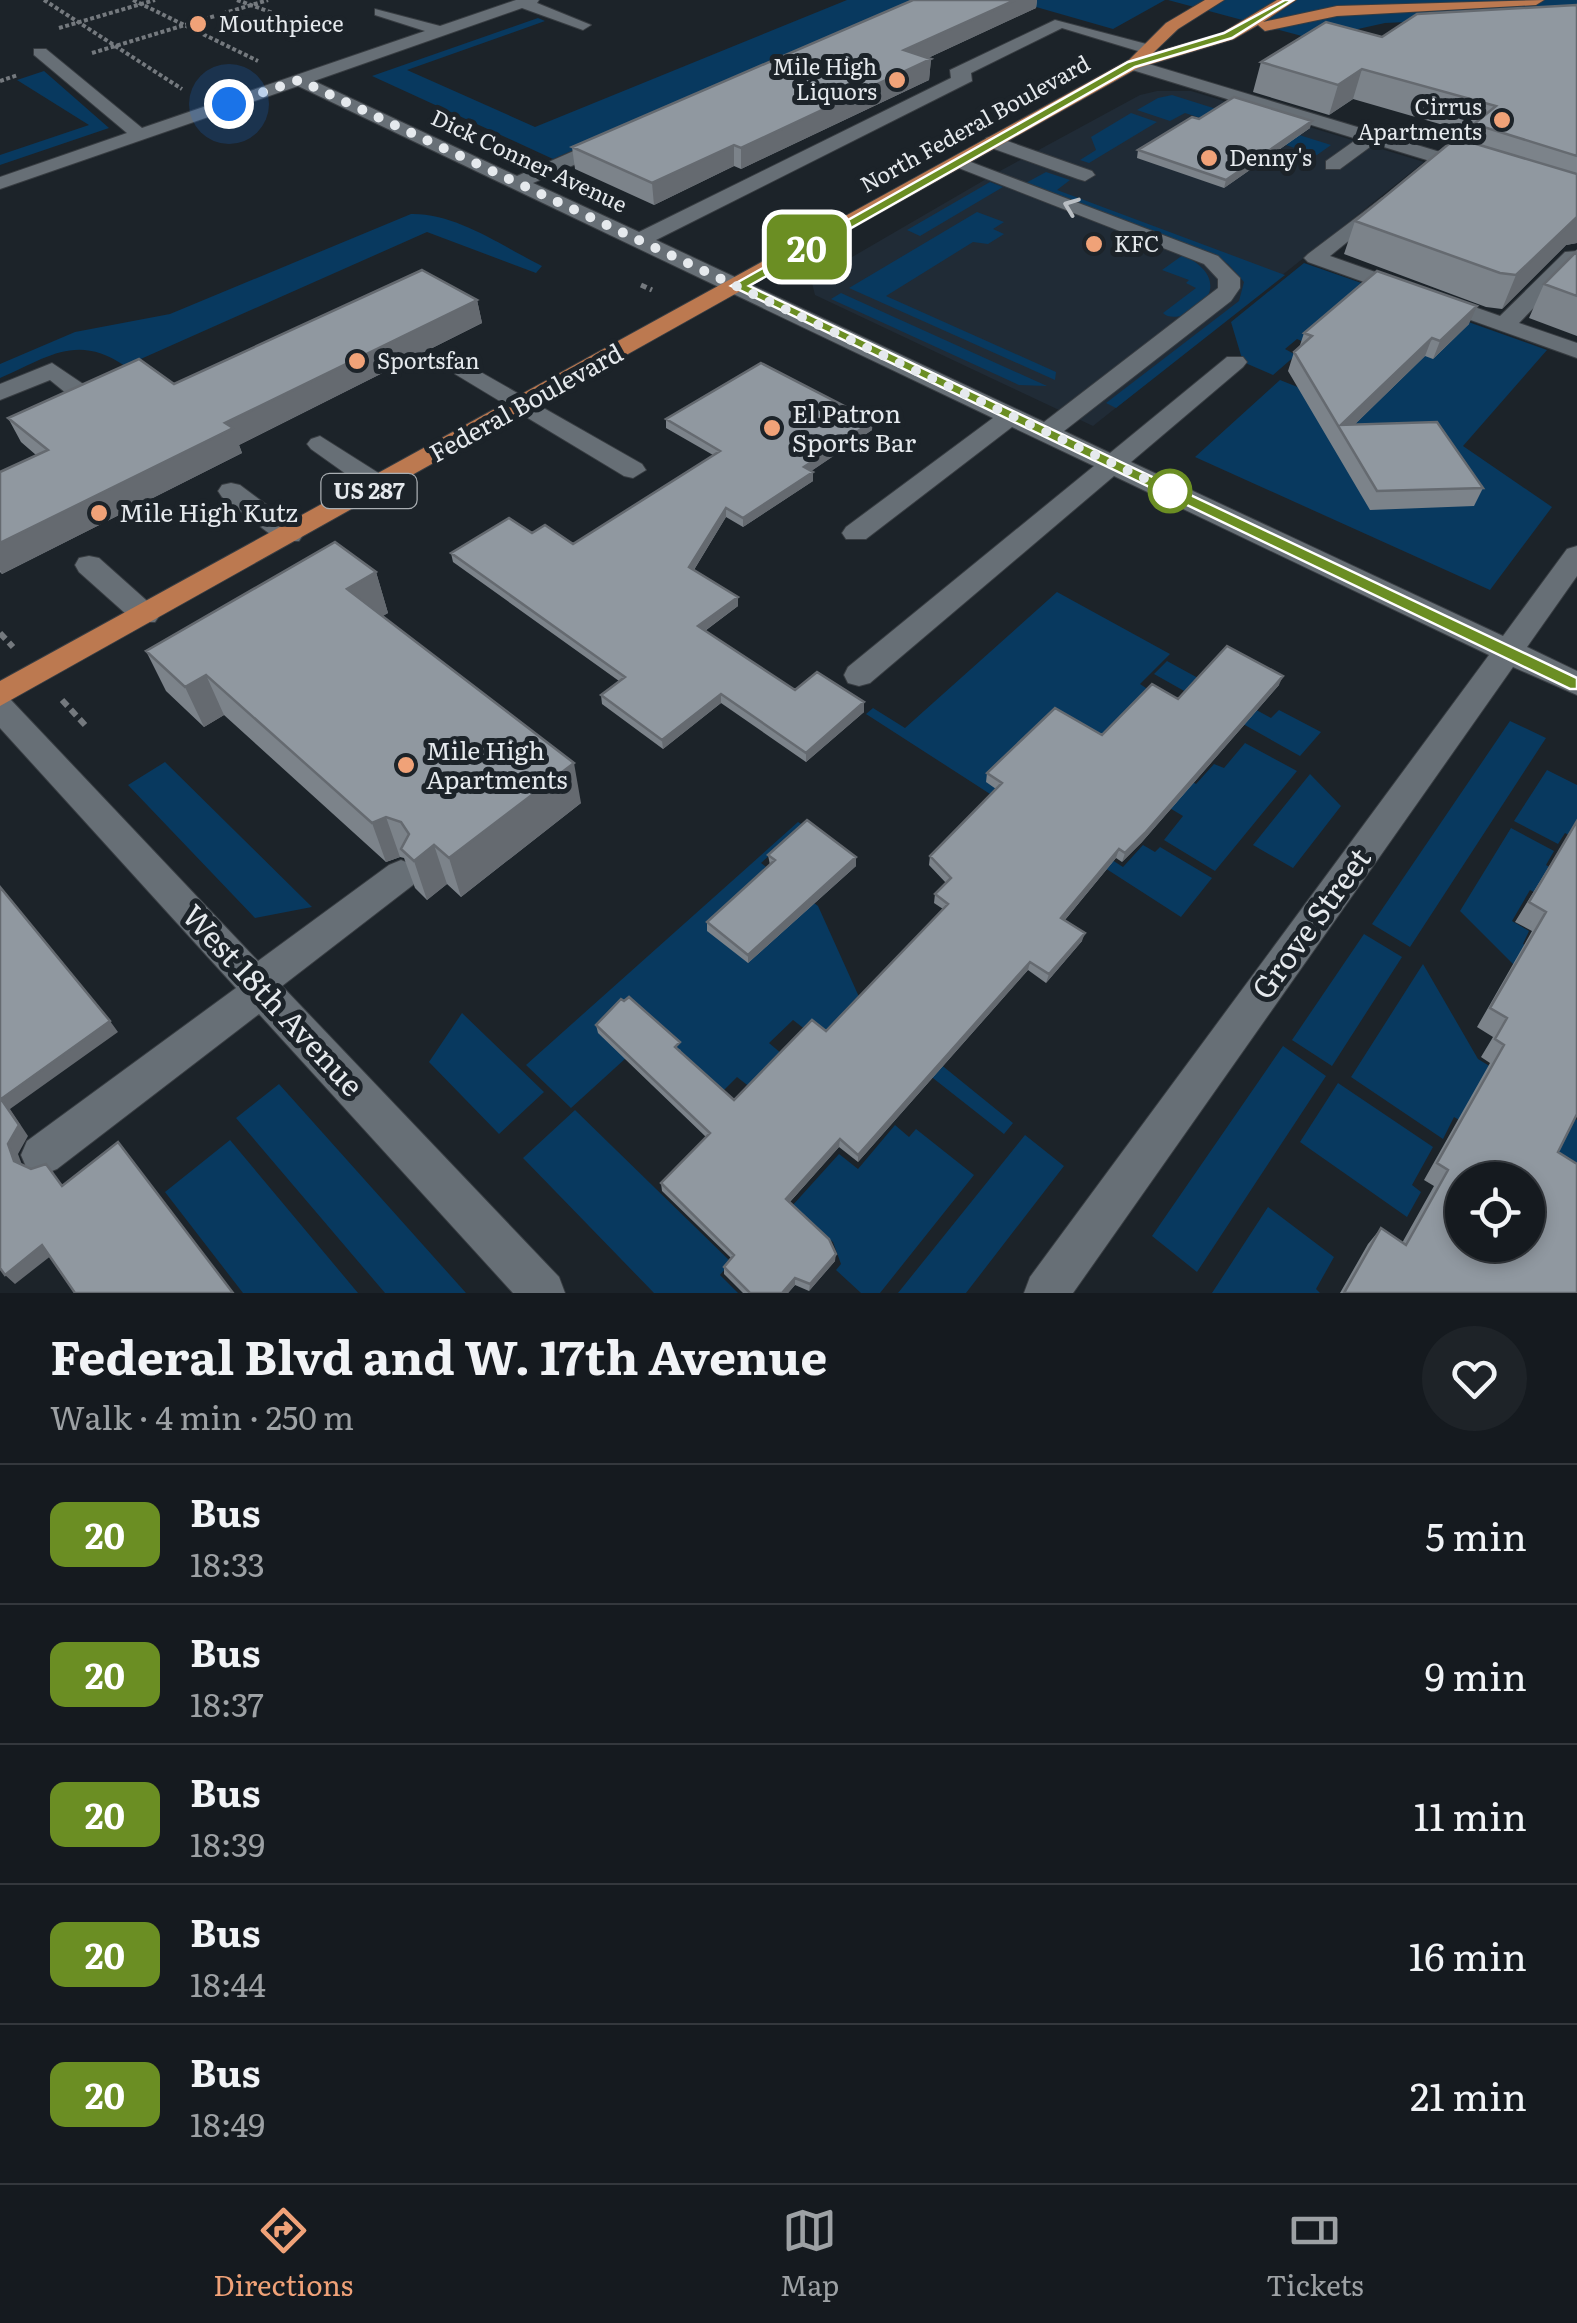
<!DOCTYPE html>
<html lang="en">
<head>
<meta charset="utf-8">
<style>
  body { margin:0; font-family:Literata,serif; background:#1e2328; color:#f1f3f6; height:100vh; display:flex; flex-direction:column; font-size:38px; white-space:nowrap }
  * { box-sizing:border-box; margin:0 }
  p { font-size:32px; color:#9da1a4 }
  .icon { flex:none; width:55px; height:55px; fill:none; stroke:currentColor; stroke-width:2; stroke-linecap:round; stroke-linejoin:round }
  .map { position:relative; height:1293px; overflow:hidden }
  .drawer { display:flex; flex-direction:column; background:#151a1f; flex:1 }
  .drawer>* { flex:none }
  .badge { padding:0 20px; border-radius:15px; font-size:35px; line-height:65px }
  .fabs { position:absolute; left:1445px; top:1162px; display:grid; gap:20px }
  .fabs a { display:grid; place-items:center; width:100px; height:100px; border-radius:50%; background:#151a1f; box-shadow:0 5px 15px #0003,0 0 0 2px #34383d; font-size:50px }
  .you { position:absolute; width:50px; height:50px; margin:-25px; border:8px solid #fff; border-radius:50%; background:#1a73e8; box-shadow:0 0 0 15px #1a73e833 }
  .map>.badge { position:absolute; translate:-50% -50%; box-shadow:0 0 0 5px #fff }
  .round { display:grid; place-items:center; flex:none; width:105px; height:105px; border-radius:52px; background:#1e2328 }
  .head { display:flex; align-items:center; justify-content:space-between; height:170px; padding:0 50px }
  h1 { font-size:48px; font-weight:700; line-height:75px }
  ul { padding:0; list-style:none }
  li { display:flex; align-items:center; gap:30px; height:140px; padding:0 50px; border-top:2px solid #34383d }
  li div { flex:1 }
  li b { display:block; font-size:38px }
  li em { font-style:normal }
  li .badge { min-width:110px; font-weight:700; text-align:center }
  .dock { display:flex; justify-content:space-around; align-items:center; height:140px; border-top:2px solid #34383d; background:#151a1f; font-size:28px; color:#9da1a4 }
  .dock a { display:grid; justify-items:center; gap:5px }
  .dock .current { color:#f0a278 }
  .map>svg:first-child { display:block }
  .built { fill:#202b36 }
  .green { fill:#08395f }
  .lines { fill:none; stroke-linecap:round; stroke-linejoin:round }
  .minor-casing { stroke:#383d42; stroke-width:2 }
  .major-casing { stroke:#383d42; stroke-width:2 }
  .path-far2 { stroke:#74797e; stroke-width:4; stroke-dasharray:4 2.5; stroke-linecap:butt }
  .path-far1 { stroke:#74797e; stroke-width:5; stroke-dasharray:6 4; stroke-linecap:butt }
  .path { stroke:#74797e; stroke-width:6; stroke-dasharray:8 5; stroke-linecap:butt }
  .minor { fill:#676f76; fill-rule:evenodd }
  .major { fill:#bc7950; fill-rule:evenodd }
  .wall { fill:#7c838a }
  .shaded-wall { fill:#656a70 }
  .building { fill:#9098a0; stroke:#656a70; stroke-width:2.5; fill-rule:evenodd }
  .oneway { stroke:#b9bec3 }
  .line { fill:#6b8e23; stroke:#fff; stroke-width:2.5 }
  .walk { stroke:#e5e9ed; stroke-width:10; stroke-dasharray:0 18 }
  .poi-dot { fill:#f0a278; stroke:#1c2329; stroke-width:4 }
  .stop-dot { fill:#fff; stroke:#6b8e23; stroke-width:5 }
  .labels { text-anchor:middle; stroke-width:10; stroke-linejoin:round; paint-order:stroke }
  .far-poi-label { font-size:22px; fill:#e5e9ed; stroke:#1c2329; text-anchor:start }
  .far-street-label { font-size:22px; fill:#e5e9ed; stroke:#1c2329 }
  .shield { fill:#1c2329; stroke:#a9aeb2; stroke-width:2.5 }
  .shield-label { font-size:22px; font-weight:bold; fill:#e5e9ed }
  .street-label { font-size:25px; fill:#e5e9ed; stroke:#1c2329 }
  .poi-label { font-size:25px; fill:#e5e9ed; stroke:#1c2329; text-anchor:start }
  .near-street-label { font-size:30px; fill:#e5e9ed; stroke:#1c2329 }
</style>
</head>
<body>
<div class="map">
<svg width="1577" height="1293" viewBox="0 0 1577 1293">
  <rect width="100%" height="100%" fill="#1c2329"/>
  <!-- built -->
  <path class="built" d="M1157 91H1191L1424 162 1093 426 815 295 812 283 828 271 1000 171 1140 95Z"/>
  <!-- green -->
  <path class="green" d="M847 0H923L553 159 372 76 538 18 545 21 407 70 535 127Z
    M1012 0H1165L1113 29Z
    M1168 0H1577V14L1385 23 1313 39Z
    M44 71 109 128 0 165V155L89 125 17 80Z
    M1172 95 1331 145 1317 155 1185 113 1170 121 1137 110 1158 98Z
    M1131 113 1157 122 1089 163 1080 160 1096 150 1091 137Z
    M1046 172 1070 180 1057 190 1285 275 1116 408 1106 403 1239 301 1244 282 1228 264 1214 257 1022 185Z
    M990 182 1003 187 920 236 907 230Z
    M977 212 1004 222 993 229 1004 234 988 244 973 242 886 296 1056 372 1055 380 849 288Z
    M411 214C456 213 502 246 542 266L536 273 427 232 125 366C77 333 48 357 0 378V364L75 332 170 314Z
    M1183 255C1248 287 1179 330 1163 313L1196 288 1186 283 1189 280 1162 270Z
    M1304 263 1370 286 1306 343 1297 339 1285 349 1296 355 1273 375 1243 362 1231 322Z
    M841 293 1047 386 1019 385 831 299Z
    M1460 319 1547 350 1463 446 1552 507 1490 590 1195 457 1280 380 1365 414Z
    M1057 592 1170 654 1140 684 1149 690 1099 741 986 779 1123 867 1143 845 1155 852 1160 847 1212 878 1181 917 866 714 873 708 905 728Z
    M1167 661 1271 718 1279 710 1321 732 1300 756 1154 674Z
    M1510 721 1546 738 1410 947 1372 924Z
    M1111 734 1196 784 1214 764 1224 768 1245 743 1297 771 1215 871 1164 840 1183 816 1091 761Z
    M165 762 312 907 255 918 128 785Z
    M1547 770 1577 785V839L1565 833 1558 844 1514 821Z
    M1310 774 1341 806 1293 868 1253 845Z
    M798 822 803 825 761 863 818 906 860 999 1013 1123 1004 1134 910 1060 806 1030 793 1020 769 1043 782 1054 760 1095 737 1077 723 1091 626 1058 571 1108 526 1065Z
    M1511 828 1554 851 1546 865 1565 876 1550 900 1530 890 1512 921 1529 931 1523 944 1577 975H1524L1460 911Z
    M1364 934 1402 957 1332 1066 1292 1040Z
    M1423 964 1478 1059 1577 1120V1188L1454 1117 1443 1139 1351 1077Z
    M462 1013 544 1092 499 1134 429 1062Z
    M1283 1046 1326 1076 1197 1272 1152 1236Z
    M1338 1083 1433 1147 1412 1185 1421 1192 1407 1217 1300 1142Z
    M279 1084 466 1293H385L236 1118Z
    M575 1110 731 1262 720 1275 738 1293H654L523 1158Z
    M895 1125 909 1137 916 1129 974 1175 880 1293H861L836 1270 841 1264 833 1242 792 1206 839 1154 858 1169Z
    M1025 1135 1064 1166 966 1293H898Z
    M230 1140 358 1293H243L165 1192Z
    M1268 1207 1334 1257 1316 1289 1320 1293H1212Z"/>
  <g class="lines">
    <!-- minor casing -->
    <g class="minor-casing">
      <path id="minor" d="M516 0H539L537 3 591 25 583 30 522 8 314 81 517 176 603 138H617V146L533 183 639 232 951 78 950 70 1055 20 1154 46V52L1148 54 1062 28 971 73 972 81 656 240 1044 422 1218 288V279L1204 264 946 163 956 157 963 159 1218 256 1240 278V288L1231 301 1064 431 1110 453 1227 357H1243L1247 362 1243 367 1131 462 1503 636 1567 549 1577 546V576L1527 647 1577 671V695L1513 667 1073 1293H1024L1030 1277 1489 655 1114 476 870 683 859 686 848 683 844 675 848 667 1094 466 1012 427 866 539H846L842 533 846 527 993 418 298 86 0 189V177L127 133 34 55V49H46L142 128 425 31 375 15V9L440 26Z
        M1132 59 1480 164 1483 168 1473 174 1374 144 1340 169H1326V161L1357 139 1126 68 1124 64Z
        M993 136 1092 171 1095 175 1085 181 1078 179 986 146V138Z
        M1382 198 1389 200V208L1330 256 1500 316 1565 252 1577 251V263L1519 323 1577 343V358L1308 262 1304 258 1308 254Z
        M463 362 642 464 646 470 633 478 624 476 455 374 451 369Z
        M52 363 95 392 98 397 95 402H77L50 380 0 400V384Z
        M320 436 388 479 392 485 388 491H370L311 449 307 444 311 439Z
        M231 483 240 485 299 529 303 535 299 541H279L222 497 218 491 222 485Z
        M89 556 99 558 155 608 160 615 155 622H135L79 572 75 565 79 558Z
        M0 696 11 700 258 961 389 865 401 860 413 865 419 875 413 885 282 986 559 1277 565 1293H513L259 1014 57 1169 42 1175 27 1169 21 1155 27 1141 236 988 0 728Z"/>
    </g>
    <!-- major casing -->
    <g class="major-casing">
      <path id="major" d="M1205 0H1224L1178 29 1153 53 1222 33 1277 0H1296L1263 22 1337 6 1544 0 1536 5 1337 16 1265 31 1258 25 1234 39 1138 68 0 706V681L1129 60 1166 23Z"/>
    </g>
    <!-- path-far2 -->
    <path class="path-far2" d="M44 0 182 89
      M133 0 258 61
      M237 0 331 34
      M59 28 155 0
      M92 53 268 0
      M0 81 18 75"/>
    <!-- path-far1 -->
    <path class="path-far1" d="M641 285 652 290"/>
    <!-- path -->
    <path class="path" d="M0 633 13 647
      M62 700 85 725"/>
    <!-- minor -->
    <use href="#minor" class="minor"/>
    <!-- major -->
    <use href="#major" class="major"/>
  </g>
  <!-- wall -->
  <path class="wall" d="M913 0H1037L1036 8 928 58 931 59 929 80 741 169 734 166 654 205 575 169 572 147Z
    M1577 5V243L1566 245 1502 309 1486 307 1344 254 1355 221 1468 142 1471 133 1353 99 1329 115 1253 92 1261 62 1382 37Z
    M1199 119 1310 128 1224 188 1137 158 1138 150Z
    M1577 251V336L1529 318 1544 284Z
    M477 300 482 323 239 445 242 453 2 574 0 572V472L36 455 21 442 8 418 174 384Z
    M1469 324 1433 359 1425 356 1354 425 1483 488 1474 506 1370 510 1288 371 1294 352 1299 348 1304 333Z
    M666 419 872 430 811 471 813 481 743 527 726 517 694 570 738 606 705 631 795 690 864 712 806 762 721 703 663 749 602 704 601 695 619 681 453 562 451 553 573 544 713 455 666 428Z
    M376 572 388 613 382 616 581 803 461 897 447 884 427 900 415 888 404 858 400 857 386 862 224 715 204 727 166 691 146 651Z
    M1279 685 1142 842 1122 862 1116 858 1065 920 1082 941 1046 983 1028 970 858 1162 839 1147 790 1202 835 1261 809 1291 795 1285 788 1293H743L724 1274V1267L731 1258 662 1191 661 1183 706 1137 598 1033 596 1025 681 1050 680 1051 734 1100 826 1031 943 909 934 903 935 894 946 883 929 865 930 856 996 789 986 782 987 773 1102 735 1178 699Z
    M1577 821 1558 1152 1577 1293H1340L1368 1244 1381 1228 1402 1243 1434 1186 1424 1180 1490 1063 1481 1057 1493 1037 1477 1027 1532 931 1515 922Z
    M768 855 856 857V866L748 963 707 931V922L770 865Z"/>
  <!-- shaded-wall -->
  <path class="shaded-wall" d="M1015 0H1037L1036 8 902 70 904 50Z
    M931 59 929 80 741 169V148Z
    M1362 69 1353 99 1329 115 1338 85Z
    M1312 121 1310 128 1224 188 1226 180Z
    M734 145V166L654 205 652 183Z
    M1577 217V243L1566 245 1502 309 1516 275Z
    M477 300 482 323 239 445 242 453 2 574 0 570V543L225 423Z
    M1477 306 1469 324 1433 359 1440 341Z
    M1432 338 1425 356 1344 435 1341 425Z
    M873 421 872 430 804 476V467Z
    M813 472V481L743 527V518Z
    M726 508V517L690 576 689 567Z
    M376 572 388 613 360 630 347 589Z
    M738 597V606L699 635 698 626Z
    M206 675 224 715 204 727 185 687Z
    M1283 676 1279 685 1142 842 1122 862 1125 853Z
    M721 694V703L663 749 662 740Z
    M864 702V712L806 762V753Z
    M574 763 581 803 461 897 449 858Z
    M386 817 400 857 386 862 372 823Z
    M434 845 447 884 427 900 414 861Z
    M1119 849 1116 858 1059 927 1061 918Z
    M856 857V866L748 963V955Z
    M1085 933 1082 941 1046 983 1049 974Z
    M1030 962 1028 970 858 1162V1155Z
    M110 1021 118 1032 10 1109 28 1136 18 1154 24 1170 14 1161 8 1144 1 1099Z
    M840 1139 839 1147 786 1206V1199Z
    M42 1245 52 1255 15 1284 5 1275Z
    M836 1254 835 1261 809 1291 810 1284Z
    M795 1278V1285L788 1293H782Z"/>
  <!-- building -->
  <path class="building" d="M913 0H1015L904 50 931 59 741 148 734 145 652 183 572 147Z
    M1577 5V156L1474 124 1496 106 1362 69 1338 85 1261 62 1326 22 1382 37 1417 14Z
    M1234 97 1312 121 1226 180 1138 150 1192 117 1199 119Z
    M1456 138 1577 174V217L1516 275 1500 273 1355 221Z
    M1577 251V296L1544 284Z
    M422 270 477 300 225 423 233 428 0 543V472L48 450 8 418 139 359 174 384Z
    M1377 271 1477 306 1440 341 1432 338 1341 425 1437 422 1483 488 1377 491 1294 352 1312 336 1304 333Z
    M761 363 873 421 804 467 813 472 743 518 726 508 689 567 738 597 698 626 795 690 817 672 864 702 806 753 721 694 662 740 601 695 625 677 451 553 509 518 532 533 545 525 573 544 720 451 666 419Z
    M335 542 376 572 347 589 574 763 449 858 434 845 414 861 401 849 409 834 401 822 386 817 372 823 206 675 185 687 146 651Z
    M1227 646 1283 676 1145 833 1125 853 1119 849 1061 918 1085 933 1049 974 1030 962 858 1155 840 1139 786 1199 829 1239 836 1254 810 1284 795 1278 782 1293H750L724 1267 734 1255 661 1183 710 1133 596 1025 621 999 624 1001 629 997 680 1042 675 1047 734 1100 812 1020 826 1031 948 904 935 894 951 878 930 856 1002 783 987 773 1055 708 1102 735 1152 684 1178 699Z
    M807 820 856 857 748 955 707 922 775 860 768 855Z
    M1577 821V1114L1558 1152 1577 1164V1293H1344L1381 1228 1406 1245 1448 1170 1437 1163 1504 1045 1495 1039 1507 1018 1490 1008 1546 912 1529 902ZM1462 1180H1528V1245H1462Z
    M0 887 110 1021 1 1099 19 1125 8 1144 14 1161 31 1169 46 1164 62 1186 118 1142 233 1293H75L42 1245 5 1275 0 1268Z"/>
  <!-- one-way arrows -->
  <defs><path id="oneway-chevron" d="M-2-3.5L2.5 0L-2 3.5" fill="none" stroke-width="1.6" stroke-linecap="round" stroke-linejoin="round" transform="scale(2.5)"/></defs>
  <use class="oneway" href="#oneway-chevron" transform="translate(1071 206) rotate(-159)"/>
  <!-- line -->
  <path class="line" d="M1285 0H1293L1232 38 1135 67 749 286 1577 678V689H1570L731 286 1128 62 1224 33Z"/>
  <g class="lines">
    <!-- walk -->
    <path class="walk" d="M229 104 299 80 1184 497 1170 491"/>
  </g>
  <!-- markers -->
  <g class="poi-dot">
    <circle cx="198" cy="24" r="10"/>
    <circle cx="897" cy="80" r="10"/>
    <circle cx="1502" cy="120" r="10"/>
    <circle cx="1209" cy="158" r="10"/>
    <circle cx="1094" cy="244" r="10"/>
    <circle cx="357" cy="361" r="10"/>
    <circle cx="772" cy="428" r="10"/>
    <circle cx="99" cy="513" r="10"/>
    <circle cx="406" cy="765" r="10"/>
  </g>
  <circle class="stop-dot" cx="1170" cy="491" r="20"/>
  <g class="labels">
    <!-- far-poi labels -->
    <g class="far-poi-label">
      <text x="218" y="32">Mouthpiece</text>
      <text x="877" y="75" text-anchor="end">Mile High<tspan x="877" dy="25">Liquors</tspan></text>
      <text x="1482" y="115" text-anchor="end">Cirrus<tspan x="1482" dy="25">Apartments</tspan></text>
      <text x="1229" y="166">Denny's</text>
      <text x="1114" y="252">KFC</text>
      <text x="377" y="369">Sportsfan</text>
    </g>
    <!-- far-street labels -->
    <g class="far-street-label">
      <text transform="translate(975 124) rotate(-29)" y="8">North Federal Boulevard</text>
      <text transform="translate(529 161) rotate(25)" y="8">Dick Conner Avenue</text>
    </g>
    <!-- shield labels -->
    <rect class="shield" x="321.5" y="474" width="95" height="34" rx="8"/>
    <g class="shield-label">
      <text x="369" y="499">US 287</text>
    </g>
    <!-- street labels -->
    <g class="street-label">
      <text transform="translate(526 403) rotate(-29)" y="9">Federal Boulevard</text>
    </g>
    <!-- poi labels -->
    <g class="poi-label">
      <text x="792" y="423">El Patron<tspan x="792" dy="29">Sports Bar</tspan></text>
      <text x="119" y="522">Mile High Kutz</text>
      <text x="426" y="760">Mile High<tspan x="426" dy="29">Apartments</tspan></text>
    </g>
    <!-- near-street labels -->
    <g class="near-street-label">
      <text transform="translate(1312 924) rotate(-54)" y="10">Grove Street</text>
      <text transform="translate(272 1001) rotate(47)" y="10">West 18th Avenue</text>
    </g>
  </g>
</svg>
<div class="fabs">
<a><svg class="icon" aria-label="locate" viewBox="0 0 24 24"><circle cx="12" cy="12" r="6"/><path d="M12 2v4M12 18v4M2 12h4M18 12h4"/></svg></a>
</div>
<div class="you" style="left:229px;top:104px"></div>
<b class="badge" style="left:807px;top:247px;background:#6b8e23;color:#fff">20</b>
</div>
<section class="drawer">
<div class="head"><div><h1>Federal Blvd and W. 17th Avenue</h1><p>Walk · 4 min · 250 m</p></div><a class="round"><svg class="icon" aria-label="heart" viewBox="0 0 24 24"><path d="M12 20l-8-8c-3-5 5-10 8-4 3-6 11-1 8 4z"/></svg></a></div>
<ul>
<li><span class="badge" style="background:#6b8e23;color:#fff">20</span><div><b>Bus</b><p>18:33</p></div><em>5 min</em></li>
<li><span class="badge" style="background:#6b8e23;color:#fff">20</span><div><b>Bus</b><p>18:37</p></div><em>9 min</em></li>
<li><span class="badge" style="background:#6b8e23;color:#fff">20</span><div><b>Bus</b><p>18:39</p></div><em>11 min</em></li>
<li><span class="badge" style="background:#6b8e23;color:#fff">20</span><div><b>Bus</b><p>18:44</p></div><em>16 min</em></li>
<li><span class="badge" style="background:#6b8e23;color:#fff">20</span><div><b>Bus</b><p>18:49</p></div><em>21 min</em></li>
</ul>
</section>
<nav class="dock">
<a class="current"><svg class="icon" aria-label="directions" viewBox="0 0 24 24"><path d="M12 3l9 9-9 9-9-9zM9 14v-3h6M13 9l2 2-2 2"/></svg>Directions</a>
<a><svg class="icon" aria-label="map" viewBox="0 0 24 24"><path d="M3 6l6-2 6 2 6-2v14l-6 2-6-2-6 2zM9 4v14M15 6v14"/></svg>Map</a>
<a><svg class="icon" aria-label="tickets" viewBox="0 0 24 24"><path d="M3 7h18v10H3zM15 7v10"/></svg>Tickets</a>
</nav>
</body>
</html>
